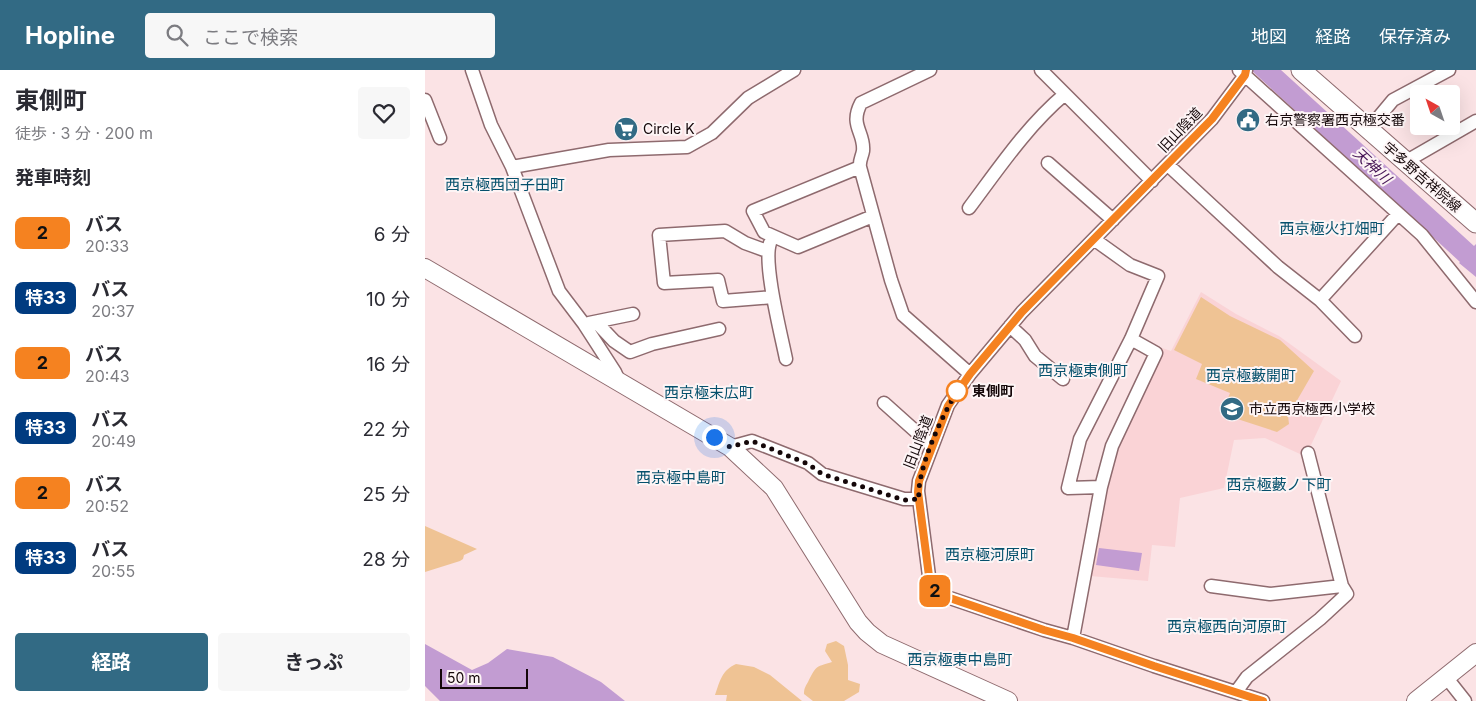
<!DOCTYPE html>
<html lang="ja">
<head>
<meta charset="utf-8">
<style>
  body { margin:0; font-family:Inter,"Noto Sans JP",sans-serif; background:#f7f7f7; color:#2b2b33; height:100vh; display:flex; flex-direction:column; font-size:19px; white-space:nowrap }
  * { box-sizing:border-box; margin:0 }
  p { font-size:16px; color:#7c7c81 }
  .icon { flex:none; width:28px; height:28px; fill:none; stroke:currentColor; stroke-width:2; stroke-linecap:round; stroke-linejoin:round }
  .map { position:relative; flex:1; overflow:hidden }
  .sheet { display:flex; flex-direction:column; background:#fff; width:425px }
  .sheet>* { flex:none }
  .badge { padding:0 10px; border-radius:8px; font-size:18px; line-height:32px }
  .needle { width:32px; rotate:320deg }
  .controls { position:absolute; left:985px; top:15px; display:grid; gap:10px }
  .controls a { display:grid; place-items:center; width:50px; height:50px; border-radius:5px; background:#fff; box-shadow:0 5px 20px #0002; font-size:25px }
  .scale { position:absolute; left:15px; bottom:12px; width:88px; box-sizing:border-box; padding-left:5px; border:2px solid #140709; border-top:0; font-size:14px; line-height:18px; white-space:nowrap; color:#140709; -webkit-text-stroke:4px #fdf4f5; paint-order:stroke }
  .you { position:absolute; width:25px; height:25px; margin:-12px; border:4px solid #fff; border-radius:50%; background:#1a73e8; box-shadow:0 0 0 8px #1a73e833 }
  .map>.badge { position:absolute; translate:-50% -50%; box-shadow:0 0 0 2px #fff }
  h2 { padding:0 15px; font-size:19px; line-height:45px }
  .round { display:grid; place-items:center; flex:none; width:52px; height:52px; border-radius:5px; background:#f7f7f7 }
  .overview { display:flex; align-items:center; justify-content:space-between; height:85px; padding:0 15px }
  h1 { font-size:24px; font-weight:700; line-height:38px }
  .action { display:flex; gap:10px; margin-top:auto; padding:10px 15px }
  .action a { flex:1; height:58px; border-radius:5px; background:#326a84; color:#fff; font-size:20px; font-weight:700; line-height:58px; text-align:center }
  .action a+a { background:#f7f7f7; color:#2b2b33 }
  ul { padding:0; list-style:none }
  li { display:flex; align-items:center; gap:15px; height:65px; padding:0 15px }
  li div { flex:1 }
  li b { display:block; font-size:19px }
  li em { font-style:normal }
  li .badge { min-width:55px; font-weight:700; text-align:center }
  header { display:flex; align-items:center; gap:30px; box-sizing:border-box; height:70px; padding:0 25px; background:#326a84; color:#fff }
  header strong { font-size:24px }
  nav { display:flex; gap:28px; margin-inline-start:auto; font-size:18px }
  .search { width:350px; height:45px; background:#f7f7f7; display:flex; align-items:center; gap:12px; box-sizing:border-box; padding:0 18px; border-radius:5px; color:#7c7c81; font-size:19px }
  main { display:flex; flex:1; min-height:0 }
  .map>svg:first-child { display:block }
  .built { fill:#fad3d6 }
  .green { fill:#efc394 }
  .water { fill:#c29cd2 }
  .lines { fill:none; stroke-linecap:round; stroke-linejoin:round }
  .street-casing { stroke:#8e6a6e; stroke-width:15 }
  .secondary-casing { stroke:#8e6a6e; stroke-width:20 }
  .primary-casing { stroke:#8e6a6e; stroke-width:21 }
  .street { stroke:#fff; stroke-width:12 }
  .secondary { stroke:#fff; stroke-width:18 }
  .primary { stroke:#fff; stroke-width:19 }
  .line-casing { stroke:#fff; stroke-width:11 }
  .line { stroke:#f58220; stroke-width:8 }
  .walk { stroke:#140709; stroke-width:5; stroke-dasharray:0 9 }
  .stop-dot { fill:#fff; stroke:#f58220; stroke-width:2.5 }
  .labels { text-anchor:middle; stroke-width:4; stroke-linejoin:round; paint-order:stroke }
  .poi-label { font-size:14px; fill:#140709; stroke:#fdf4f5; text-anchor:start }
  .street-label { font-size:14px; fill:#140709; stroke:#fdf4f5 }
  .stop-label { font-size:14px; font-weight:bold; fill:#140709; stroke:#fdf4f5; text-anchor:start }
  .water-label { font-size:15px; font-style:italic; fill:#451556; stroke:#fdf4f5 }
  .neighbourhood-label { font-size:15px; fill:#05506c; stroke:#fdf4f5 }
</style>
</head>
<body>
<header>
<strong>Hopline</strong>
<div class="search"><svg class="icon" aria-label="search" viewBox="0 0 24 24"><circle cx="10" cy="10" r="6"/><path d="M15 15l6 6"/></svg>ここで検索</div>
<nav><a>地図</a><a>経路</a><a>保存済み</a></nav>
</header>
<main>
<section class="sheet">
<div class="overview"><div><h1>東側町</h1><p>徒歩 · 3 分 · 200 m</p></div><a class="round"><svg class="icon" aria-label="heart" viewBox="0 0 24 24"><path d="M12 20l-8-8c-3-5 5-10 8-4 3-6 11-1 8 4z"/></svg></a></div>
<h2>発車時刻</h2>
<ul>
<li><span class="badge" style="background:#f58220;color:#111">2</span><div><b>バス</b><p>20:33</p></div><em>6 分</em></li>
<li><span class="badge" style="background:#003b80;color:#fff">特33</span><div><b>バス</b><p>20:37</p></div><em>10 分</em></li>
<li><span class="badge" style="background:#f58220;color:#111">2</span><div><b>バス</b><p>20:43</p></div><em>16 分</em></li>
<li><span class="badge" style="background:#003b80;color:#fff">特33</span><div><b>バス</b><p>20:49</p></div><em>22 分</em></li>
<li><span class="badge" style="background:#f58220;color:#111">2</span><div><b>バス</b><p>20:52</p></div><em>25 分</em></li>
<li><span class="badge" style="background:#003b80;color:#fff">特33</span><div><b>バス</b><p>20:55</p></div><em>28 分</em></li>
</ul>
<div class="action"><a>経路</a><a>きっぷ</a></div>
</section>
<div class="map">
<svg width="1051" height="631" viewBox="0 0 1051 631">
  <rect width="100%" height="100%" fill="#fbe3e5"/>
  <!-- built -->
  <path class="built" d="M776 222 811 244 854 266 916 311 886 375 875 384 840 368 809 370 799 418 755 428 750 477 727 475 723 511 665 506 688 391 737 278 746 281Z"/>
  <!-- green -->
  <path class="green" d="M776 227 805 246 855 270 889 301 863 346 864 354 852 362 797 344 805 323 771 309 777 294 749 280Z
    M0 456 52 479 39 485 38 489 35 491 0 502Z
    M411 571 419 576 423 595V610L435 614 434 622 419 631H388L379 624C379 619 380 617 383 612 391 597 389 597 407 592L400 581 402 574Z
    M311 594 329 597 345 605 377 631H301L302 625H290C295 611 297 600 311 594Z"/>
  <!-- water -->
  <path class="water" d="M826 0H856L1049 176 1051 174V207L1034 193 1035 192Z
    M674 478 717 483 714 501 671 495Z
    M0 574 47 600 63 593 82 579 128 587 176 612 200 631H15L0 616Z"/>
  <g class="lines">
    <!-- street casing -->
    <g class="street-casing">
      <path id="street" d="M47 0 66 55 87 97 134 221 159 254 190 302 195 313
        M505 0 436 33C424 56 440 62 438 81 437 87 434 91 435 97L466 210 478 245 545 304
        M616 0 727 111
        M814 0 997 165 1051 232
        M821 0 820 5 787 49 597 242 545 304 523 335 494 411 493 421 504 506 508 519 513 524 619 560 648 568 729 596 838 631
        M0 30 15 68
        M943 60 968 30 1024 0
        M980 92 1051 51
        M623 93 688 150
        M743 95 853 197 895 230 930 266
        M87 97 184 80 262 77 287 63 323 28 369 0
        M435 97 328 141 339 162 373 177 448 146
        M544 138C574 98 602 56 640 24
        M670 170 705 195 733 206 706 269 655 369 643 418 676 417
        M345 173C338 194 356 264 361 289
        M342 181 320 173 300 161 234 165 239 213 293 210 298 231 348 227
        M895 230 973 144
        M171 252 189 271 205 282 227 274 294 259
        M164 253 208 244
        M585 256 600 270 610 286 638 309
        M459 333 507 376
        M305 377 327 371 383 393 397 404 479 429H494
        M883 383 917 516
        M786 516 845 524 917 516 922 524 895 549 822 607 811 622
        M648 568 676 417 687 376 731 283 706 269
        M1021 607 1040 631"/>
    </g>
    <!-- secondary casing -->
    <g class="secondary-casing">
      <path id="secondary" d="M0 198 305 377 349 418 433 552 442 562 457 574 583 631
        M991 631 1051 583"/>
    </g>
    <!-- primary casing -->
    <g class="primary-casing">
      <path id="primary" d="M876 0 1051 153"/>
    </g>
    <!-- street -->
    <use href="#street" class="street"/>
    <!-- secondary -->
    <use href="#secondary" class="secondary"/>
    <!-- primary -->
    <use href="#primary" class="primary"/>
  </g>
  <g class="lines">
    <!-- line casing -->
    <g class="line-casing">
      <path id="line" d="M821 0 820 5 787 49 597 242 545 304 523 336 494 411 493 422 504 506 508 519 513 524 619 560 648 568 729 596 838 631"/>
    </g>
    <!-- line -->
    <use href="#line" class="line"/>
    <!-- walk -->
    <path class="walk" d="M289 367 305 377 327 371 383 394 397 404 479 430 494 429C491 401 518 342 534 319L532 321"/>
  </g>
  <!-- icons -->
  <defs>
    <g id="civic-disc" transform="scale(1.25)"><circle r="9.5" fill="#326a84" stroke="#fdf4f5"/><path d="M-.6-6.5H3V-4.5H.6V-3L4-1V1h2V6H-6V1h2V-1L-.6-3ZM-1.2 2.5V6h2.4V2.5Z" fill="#fff"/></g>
    <g id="supermarket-disc" transform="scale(1.25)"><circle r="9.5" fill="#326a84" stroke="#fdf4f5"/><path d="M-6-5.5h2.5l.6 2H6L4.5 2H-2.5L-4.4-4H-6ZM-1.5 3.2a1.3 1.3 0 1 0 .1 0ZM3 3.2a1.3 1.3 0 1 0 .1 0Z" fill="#fff"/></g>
    <g id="school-disc" transform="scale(1.25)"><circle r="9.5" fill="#326a84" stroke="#fdf4f5"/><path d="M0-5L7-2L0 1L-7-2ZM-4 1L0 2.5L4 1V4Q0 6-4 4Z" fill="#fff"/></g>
  </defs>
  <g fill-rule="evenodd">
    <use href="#civic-disc" x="823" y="50"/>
    <use href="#supermarket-disc" x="201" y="59"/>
    <use href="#school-disc" x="807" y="339"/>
  </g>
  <!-- markers -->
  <circle class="stop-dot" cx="532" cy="321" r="10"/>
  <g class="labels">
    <!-- poi labels -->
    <g class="poi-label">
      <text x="840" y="55">右京警察署西京極交番</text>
      <text x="218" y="64">Circle K</text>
      <text x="824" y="344">市立西京極西小学校</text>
    </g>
    <!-- street labels -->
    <g class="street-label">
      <text transform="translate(755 60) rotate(-46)" y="5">旧山陰道</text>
      <text transform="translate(997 107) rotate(41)" y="5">宇多野吉祥院線</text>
      <text transform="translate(493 372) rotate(-69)" y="5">旧山陰道</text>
    </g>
    <!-- stop labels -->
    <g class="stop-label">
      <text x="547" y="326">東側町</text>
    </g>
    <!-- water labels -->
    <g class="water-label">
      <text transform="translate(947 96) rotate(43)" y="5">天神川</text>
    </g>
    <!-- neighbourhood labels -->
    <g class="neighbourhood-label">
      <text x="80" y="120">西京極西団子田町</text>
      <text x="907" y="164">西京極火打畑町</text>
      <text x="658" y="306">西京極東側町</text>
      <text x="826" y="311">西京極藪開町</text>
      <text x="284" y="328">西京極末広町</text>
      <text x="256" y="413">西京極中島町</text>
      <text x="854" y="420">西京極藪ノ下町</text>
      <text x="565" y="490">西京極河原町</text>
      <text x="802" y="562">西京極西向河原町</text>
      <text x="535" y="595">西京極東中島町</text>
    </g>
  </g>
</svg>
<div class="controls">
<a><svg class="needle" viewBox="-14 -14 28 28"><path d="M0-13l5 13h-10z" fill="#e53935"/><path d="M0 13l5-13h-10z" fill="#7c7c81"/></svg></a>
</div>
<div class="scale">50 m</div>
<div class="you" style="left:289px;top:367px"></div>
<b class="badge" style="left:510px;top:521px;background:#f58220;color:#111">2</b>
</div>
</main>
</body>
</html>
